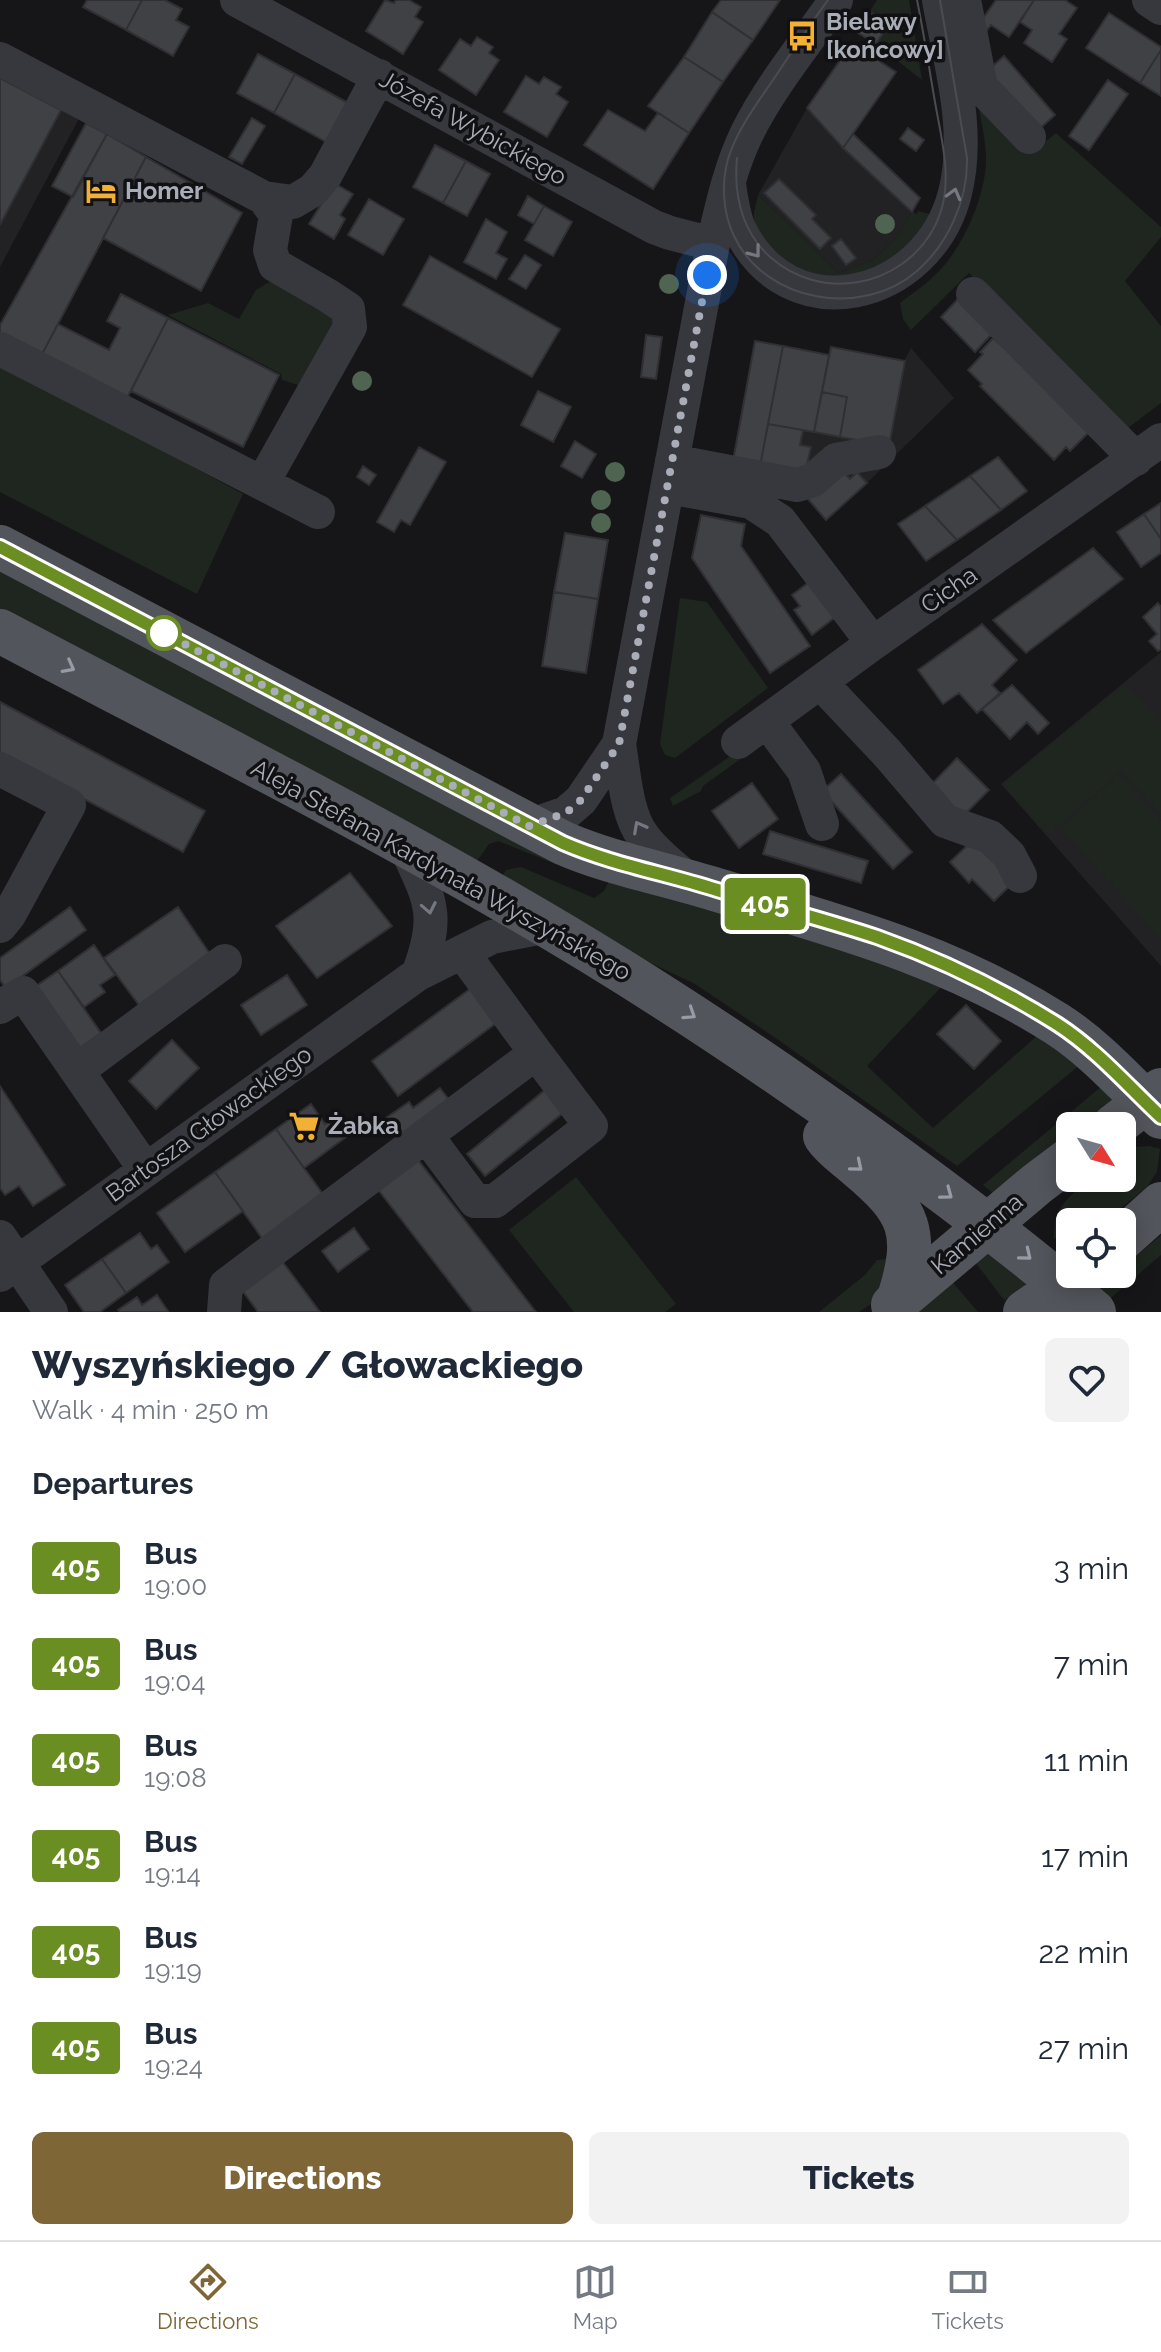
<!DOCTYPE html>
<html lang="en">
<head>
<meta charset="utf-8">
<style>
  body { margin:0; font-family:Raleway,sans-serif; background:#f2f2f3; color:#1f2937; height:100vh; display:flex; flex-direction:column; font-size:30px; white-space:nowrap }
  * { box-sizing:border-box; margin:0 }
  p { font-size:26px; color:#747a83 }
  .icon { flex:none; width:44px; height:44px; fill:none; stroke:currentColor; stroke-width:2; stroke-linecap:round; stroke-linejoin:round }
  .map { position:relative; height:1312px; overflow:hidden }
  .panel { display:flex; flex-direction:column; background:#fff; flex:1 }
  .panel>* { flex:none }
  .badge { padding:0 16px; border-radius:6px; font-size:28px; line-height:52px }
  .needle { width:52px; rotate:127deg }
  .fabs { position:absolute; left:1056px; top:1112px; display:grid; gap:16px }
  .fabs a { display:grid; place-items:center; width:80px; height:80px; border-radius:12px; background:#fff; box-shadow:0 4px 20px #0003; font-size:40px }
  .you { position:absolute; width:40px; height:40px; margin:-20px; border:6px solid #fff; border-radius:50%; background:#1a73e8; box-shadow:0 0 0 12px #1a73e833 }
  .map>.badge { position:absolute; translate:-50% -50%; box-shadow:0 0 0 4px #fff }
  h2 { padding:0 32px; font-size:30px; line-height:72px }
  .round { display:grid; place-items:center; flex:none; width:84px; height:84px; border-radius:12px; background:#f2f2f3 }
  .head { display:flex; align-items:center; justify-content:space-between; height:136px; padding:0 32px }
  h1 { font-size:38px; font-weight:800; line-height:60px }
  .action { display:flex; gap:16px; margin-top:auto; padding:16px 32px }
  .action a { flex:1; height:92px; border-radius:12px; background:#7e6636; color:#fff; font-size:32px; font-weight:800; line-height:92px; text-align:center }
  .action a+a { background:#f2f2f3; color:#1f2937 }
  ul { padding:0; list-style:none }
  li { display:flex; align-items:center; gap:24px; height:96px; padding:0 32px }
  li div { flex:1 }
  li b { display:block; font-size:30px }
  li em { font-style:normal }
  li .badge { min-width:88px; font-weight:700; text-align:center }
  .dock { display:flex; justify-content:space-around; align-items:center; height:112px; border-top:2px solid #e0e1e3; background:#fff; font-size:22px; color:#747a83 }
  .dock a { display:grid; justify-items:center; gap:4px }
  .dock .current { color:#7e6636 }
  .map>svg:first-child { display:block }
  .built { fill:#222225 }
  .green { fill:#1e261f }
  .building { fill:#404145; stroke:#303034; stroke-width:2 }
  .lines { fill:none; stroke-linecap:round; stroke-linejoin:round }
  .minor { stroke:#37383d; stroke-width:34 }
  .major { stroke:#53555c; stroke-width:44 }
  .tram { stroke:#4a4c52; stroke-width:2 }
  .tree { fill:#506452 }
  .oneway { stroke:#757881 }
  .oneway2 { stroke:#979ba6 }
  .line-casing { stroke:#fff; stroke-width:18 }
  .line { stroke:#6b8e23; stroke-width:12 }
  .walk { stroke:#a8adb8; stroke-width:8; stroke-dasharray:0 14.4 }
  .stop-dot { fill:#fff; stroke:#6b8e23; stroke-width:4 }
  .labels { text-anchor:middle; stroke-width:7; stroke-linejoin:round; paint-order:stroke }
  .poi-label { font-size:24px; font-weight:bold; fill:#a8adb8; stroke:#111113; text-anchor:start }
  .street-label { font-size:24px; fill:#a8adb8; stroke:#111113 }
</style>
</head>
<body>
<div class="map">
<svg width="1161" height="1312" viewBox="0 0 1161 1312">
  <rect width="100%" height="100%" fill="#161618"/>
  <!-- built -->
  <path class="built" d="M0 45 92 94 0 267Z
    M807 108 843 148 912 212 897 237 873 260 839 273 758 195Z
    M755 341 829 355 831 347 904 361 911 348 954 398 867 483 826 520 808 499 733 461Z
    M1161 652V966L1001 784Z"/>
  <!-- green -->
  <path class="green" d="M877 0H909L922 80 876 44 889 24 870 11Z
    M977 98 1030 154 1056 133 1161 227V237L1125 281 1161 326V403L1124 431 969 273 911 330 903 319 900 303C911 294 924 286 934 276 962 251 986 196 986 159 986 139 980 117 977 98Z
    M758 195 839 273 873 260 897 237 912 212 917 214 918 211 930 214C923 225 917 243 907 250 866 280 811 289 773 250 766 243 755 230 754 219 753 212 757 202 758 195Z
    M271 281 337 314 308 388 282 380 281 374 168 315 208 303 239 319 256 290Z
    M0 363 243 494 197 594 0 492Z
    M0 564 581 874 498 841 489 844 474 865 0 613Z
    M680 598 707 602 768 688 675 758 665 755 660 744Z
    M1125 685 1161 723V814L1121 771 1049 835 1003 784Z
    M742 748 746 755 703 786 701 791 673 806 670 798Z
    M1120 774 1161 821V940L1061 827Z
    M521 867 594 898 604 891 611 877 945 983 867 1066 933 1128 1039 1034 1081 1064 957 1166 777 1039 695 984 600 939 500 879 506 870Z
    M1107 1082 1115 1097 1081 1126H1070V1135L999 1195 994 1194 983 1185Z
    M1150 1146 1160 1149 1157 1172 1147 1187 1104 1222H1070V1239L1054 1238C1053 1207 1069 1197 1091 1178H1122V1152L1134 1147Z
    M576 1177 676 1304 665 1312H574L509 1230Z
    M1161 1235V1255L1106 1302 1098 1291 1115 1274H1122V1268Z
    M986 1245 1031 1284 1004 1300 972 1258Z
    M896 1250 874 1302 859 1312H819L865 1275 877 1260 887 1259Z
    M949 1278 978 1312H908Z"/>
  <!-- building -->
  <path class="building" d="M87 0H142L126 30 83 7Z
    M142 0H165L182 9 176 20 189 27 173 56 126 30Z
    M385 0 394 3 396 0H409L421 7 415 17 423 22 403 54 366 31Z
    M721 0H780L753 40 712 12Z
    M996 0H1034L1009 37 991 25 982 36 974 31Z
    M1034 0H1065L1077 8 1059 34 1067 39 1052 62 1024 43 1032 30 1020 22Z
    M712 12 753 40 723 82 684 57Z
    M872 13 889 24 876 44 858 33Z
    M1109 13 1161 47V50L1140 83 1086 48Z
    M477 37 493 47 489 53 499 60 476 95 439 70 460 39 471 46Z
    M852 43 896 72 843 148 807 108Z
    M1161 50V96L1140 83Z
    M258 54 295 74 274 113 237 93Z
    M1004 56 1055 115 1037 131 986 72Z
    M684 57 723 82 689 133 648 106Z
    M295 74 348 103 326 142 274 113Z
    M526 76 539 84 544 77 561 87 556 94 568 102 547 137 504 112Z
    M0 78 61 110 0 225Z
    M1108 80 1128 94 1089 150 1069 136Z
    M608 110 645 131 658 113 689 133 653 189 584 145Z
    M252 118 265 126 242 164 229 157Z
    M86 123 107 134 73 197 52 186Z
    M908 128 924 140 916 151 900 139Z
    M107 134 146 157 40 358 0 333V325Z
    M853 134 920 198 912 212 843 148Z
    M435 145 466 161 443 203 413 187Z
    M146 157 242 213 201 291 103 238Z
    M466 161 490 174 467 216 443 203Z
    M779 179 816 215 812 219 831 238 820 249 764 193Z
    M334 183 353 194 340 215 345 219 334 239 309 224Z
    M528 196 544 206 534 224 518 215Z
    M369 199 404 219 383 255 348 235Z
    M544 206 572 222 553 256 525 240Z
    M486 219 507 232 496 253 507 259 496 279 464 262Z
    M841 239 856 258 846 265 832 246Z
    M525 255 541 265 526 289 509 279Z
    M430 256 560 329 532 377 403 305Z
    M121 294 168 318 125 402 40 358 58 324 109 350 120 328 107 321Z
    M959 298 997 336H990L975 352 941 317Z
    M168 318 279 375 243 447 131 391Z
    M646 335 662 337 656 379 641 377Z
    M993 338 1093 428 1070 451 1066 447 1054 460 980 386 982 384 968 370 983 354 980 352Z
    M755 341 783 346 760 466 733 461Z
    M783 346 829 355 814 432 768 424Z
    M831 347 905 361 889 446 840 437 847 397 822 392Z
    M538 391 571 407 553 442 521 425Z
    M822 392 847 397 840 437 814 432Z
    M768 424 803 430 800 445 811 447 805 474 760 466Z
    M575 441 596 454 582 478 561 466Z
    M419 447 446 462 410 525 401 520 394 532 377 522Z
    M998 457 1027 491 1001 510 970 476Z
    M363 466 376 475 369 485 357 477Z
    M841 469 850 479 857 472 867 483 826 520 808 499Z
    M970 476 1001 510 957 540 925 506Z
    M1161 503V539L1144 514Z
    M925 506 957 540 926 561 898 524Z
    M1144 514 1161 539V553L1141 567 1117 532Z
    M701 515 745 524 741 546 810 646 770 673 692 558Z
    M565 533 608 540 598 599 554 592Z
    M1093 548 1123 579 1026 653 993 620Z
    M812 580 838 615 812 635 794 610 800 606 792 595Z
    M554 592 598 599 586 673 542 666Z
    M1158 603 1161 607V649L1158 651 1149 641 1157 634 1143 617Z
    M982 624 1017 660 992 685 1000 693 977 713 959 693 943 704 918 670Z
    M1012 685 1049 723 1038 734 1027 722 1010 739 982 709Z
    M0 702 205 811 183 852 0 754Z
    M957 758 989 790 958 821 927 789Z
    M841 774 912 852 893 869 822 791Z
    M752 783 778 819 739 848 712 811Z
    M770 831 868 861 861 883 763 854Z
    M975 838 1016 880 994 901 972 879 969 883 950 862Z
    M350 873 392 926 317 978 276 926Z
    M70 907 86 930 6 988 0 980V958Z
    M178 907 210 954 139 1005 104 958Z
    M94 945 115 975 100 985 105 992 84 1007 58 971Z
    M58 971 101 1033 80 1048 36 986Z
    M287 975 307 1005 261 1035 241 1005Z
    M470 989 495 1024 398 1096 372 1061Z
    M966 1005 1001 1041 974 1069 937 1034Z
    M172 1040 199 1068 156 1109 129 1081Z
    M551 1085 569 1108 485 1176 467 1154Z
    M0 1086 65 1185 33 1206 19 1186 5 1195 0 1188Z
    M440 1088 450 1101 400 1137 386 1118 409 1102 413 1108Z
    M311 1104 325 1124 333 1118 346 1137 304 1168 276 1129Z
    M276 1129 325 1197 264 1241 215 1172Z
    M415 1156 536 1312H473L376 1187Z
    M215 1172 243 1211 185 1252 157 1213Z
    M354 1228 369 1249 338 1272 322 1251Z
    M140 1233 151 1249 157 1245 169 1262 126 1293 102 1259Z
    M279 1257 320 1312H258L239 1286Z
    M102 1259 126 1293 100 1312H84L65 1285Z
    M157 1295 168 1311 166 1312H120L118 1310 137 1297 142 1305Z"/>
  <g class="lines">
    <!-- minor -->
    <path class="minor" d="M237 0 654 227 670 233 713 244
      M964 0 981 87 1029 137
      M1149 0 1161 8
      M0 59 264 198 276 215 270 250 275 265 327 295 348 309 350 327 263 482
      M729 184C731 198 733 213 738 226 788 335 928 300 955 193 971 129 950 63 939 0
      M264 198 293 202 313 190 325 176 379 76
      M973 294 1136 459
      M0 349 318 512
      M672 461 797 485 813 480 836 460 879 452
      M668 487 751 502 780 521 863 630
      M820 682 887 753 945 821 990 837 1009 855 1020 876
      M767 721 804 771 822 824
      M738 742 872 644 1161 440
      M0 769 69 805 9 915 0 926
      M529 826 566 813 581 800 619 744
      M405 845C430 900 441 914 418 974
      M689 880C673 866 655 853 643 836 626 814 624 772 619 744L713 244C722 206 730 168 747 133 771 85 806 43 836 0
      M0 1007 23 993 145 1169
      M77 1071 225 961
      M426 1135 475 1201H495L591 1126 536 1053
      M0 1237 51 1312
      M0 1275 418 974 492 937 548 926
      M224 1312 226 1285 536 1053 462 952"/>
    <!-- major -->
    <path class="major" d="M0 547 563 843C611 864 663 873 714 889 834 925 949 955 1057 1024 1096 1049 1128 1086 1161 1117
      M0 631C172 722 346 809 515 907 635 976 750 1052 863 1133 942 1190 1020 1248 1094 1312
      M1114 1126 1161 1090
      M825 1136C833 1148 847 1157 857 1166 911 1211 920 1233 898 1301
      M1122 1239 1161 1204
      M893 1305 1038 1183 1070 1159
      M1025 1312 1079 1274"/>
    <!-- tram -->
    <path class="tram" d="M828 0C809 26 791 53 773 80 756 105 737 130 728 159 721 185 723 213 734 236 765 302 862 319 917 271 948 244 968 200 967 158L940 0
      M737 158C735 178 737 200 744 219 769 282 846 303 902 264 920 251 934 233 941 211 952 176 941 137 935 102 929 68 924 34 917 0"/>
  </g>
  <!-- trees -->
  <g class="tree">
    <circle cx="885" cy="224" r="10"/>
    <circle cx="669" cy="284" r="10"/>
    <circle cx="362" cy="381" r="10"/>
    <circle cx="615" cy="472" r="10"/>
    <circle cx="601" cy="500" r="10"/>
    <circle cx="601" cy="523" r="10"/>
  </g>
  <!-- one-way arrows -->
  <defs><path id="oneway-chevron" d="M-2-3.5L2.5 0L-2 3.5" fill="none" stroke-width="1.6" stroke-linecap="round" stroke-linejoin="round" transform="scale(2)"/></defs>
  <g class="oneway">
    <use href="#oneway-chevron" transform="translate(954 194) rotate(-75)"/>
    <use href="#oneway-chevron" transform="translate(755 252) rotate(52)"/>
    <use href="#oneway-chevron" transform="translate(639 827) rotate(-118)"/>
    <use href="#oneway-chevron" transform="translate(429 908) rotate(79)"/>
  </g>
  <g class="oneway2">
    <use href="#oneway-chevron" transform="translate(69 667) rotate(28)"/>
    <use href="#oneway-chevron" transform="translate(690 1014) rotate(33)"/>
    <use href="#oneway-chevron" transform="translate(857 1166) rotate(40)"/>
    <use href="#oneway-chevron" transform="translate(947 1194) rotate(37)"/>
    <use href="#oneway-chevron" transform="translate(1026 1255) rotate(39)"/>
  </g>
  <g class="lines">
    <!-- line casing -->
    <g class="line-casing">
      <path id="line" d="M0 547 563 843C611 864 663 873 714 889 768 905 823 919 877 937 939 959 1001 989 1057 1024 1096 1049 1128 1086 1161 1117"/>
    </g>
    <!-- line -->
    <use href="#line" class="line"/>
    <!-- walk -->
    <path class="walk" d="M164 633 162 632 529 826 566 813 581 800 619 744 707 275"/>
  </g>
  <!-- icons -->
  <defs>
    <g id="bus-bare" transform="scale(2.4)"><path d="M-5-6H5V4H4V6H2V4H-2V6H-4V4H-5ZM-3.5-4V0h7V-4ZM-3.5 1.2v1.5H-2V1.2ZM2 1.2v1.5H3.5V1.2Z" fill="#f2b134" stroke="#111113" stroke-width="2.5" paint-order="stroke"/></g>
    <g id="hotel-bare" transform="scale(2.4)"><path d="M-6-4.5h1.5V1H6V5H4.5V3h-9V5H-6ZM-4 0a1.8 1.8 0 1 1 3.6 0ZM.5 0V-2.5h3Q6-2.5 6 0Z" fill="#f2b134" stroke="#111113" stroke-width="2.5" paint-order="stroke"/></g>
    <g id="supermarket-bare" transform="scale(2.4)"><path d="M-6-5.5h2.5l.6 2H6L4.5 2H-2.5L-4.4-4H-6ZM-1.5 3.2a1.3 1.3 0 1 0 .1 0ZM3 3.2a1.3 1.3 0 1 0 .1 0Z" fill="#f2b134" stroke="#111113" stroke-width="2.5" paint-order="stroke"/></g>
  </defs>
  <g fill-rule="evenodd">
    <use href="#bus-bare" x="802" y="36"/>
    <use href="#hotel-bare" x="101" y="191"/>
    <use href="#supermarket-bare" x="304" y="1126"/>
  </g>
  <!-- markers -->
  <circle class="stop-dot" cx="164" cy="633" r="16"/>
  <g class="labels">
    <!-- poi labels -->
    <g class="poi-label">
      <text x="826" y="30">Bielawy<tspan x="826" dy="28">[końcowy]</tspan></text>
      <text x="125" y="199">Homer</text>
      <text x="328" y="1134">Żabka</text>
    </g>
    <!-- street labels -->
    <g class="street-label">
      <text transform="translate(473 128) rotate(29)" y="8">Józefa Wybickiego</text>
      <text transform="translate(949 590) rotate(-35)" y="8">Cicha</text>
      <text transform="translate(441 870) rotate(29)" y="8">Aleja Stefana Kardynała Wyszyńskiego</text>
      <text transform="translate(209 1124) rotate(-36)" y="8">Bartosza Głowackiego</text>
      <text transform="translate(977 1234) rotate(-40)" y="8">Kamienna</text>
    </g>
  </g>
</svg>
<div class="fabs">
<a><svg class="needle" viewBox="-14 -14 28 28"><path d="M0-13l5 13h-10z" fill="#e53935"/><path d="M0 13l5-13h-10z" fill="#747a83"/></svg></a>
<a><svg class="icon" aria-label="locate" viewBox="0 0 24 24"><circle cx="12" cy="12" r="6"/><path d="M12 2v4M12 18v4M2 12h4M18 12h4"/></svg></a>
</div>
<div class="you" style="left:707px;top:275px"></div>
<b class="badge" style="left:765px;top:904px;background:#6b8e23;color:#fff">405</b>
</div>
<section class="panel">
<div class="head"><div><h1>Wyszyńskiego / Głowackiego</h1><p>Walk · 4 min · 250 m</p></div><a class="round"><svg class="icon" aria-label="heart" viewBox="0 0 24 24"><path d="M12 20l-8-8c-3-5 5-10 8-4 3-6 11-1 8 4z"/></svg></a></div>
<h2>Departures</h2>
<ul>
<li><span class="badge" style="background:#6b8e23;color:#fff">405</span><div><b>Bus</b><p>19:00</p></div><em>3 min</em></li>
<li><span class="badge" style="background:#6b8e23;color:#fff">405</span><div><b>Bus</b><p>19:04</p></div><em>7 min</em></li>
<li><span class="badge" style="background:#6b8e23;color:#fff">405</span><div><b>Bus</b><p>19:08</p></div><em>11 min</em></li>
<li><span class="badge" style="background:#6b8e23;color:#fff">405</span><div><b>Bus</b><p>19:14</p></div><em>17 min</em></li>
<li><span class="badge" style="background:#6b8e23;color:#fff">405</span><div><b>Bus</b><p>19:19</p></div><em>22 min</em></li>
<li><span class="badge" style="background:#6b8e23;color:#fff">405</span><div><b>Bus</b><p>19:24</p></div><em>27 min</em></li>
</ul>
<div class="action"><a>Directions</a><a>Tickets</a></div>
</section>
<nav class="dock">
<a class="current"><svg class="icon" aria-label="directions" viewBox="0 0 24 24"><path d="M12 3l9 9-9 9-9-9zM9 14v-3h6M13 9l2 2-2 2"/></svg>Directions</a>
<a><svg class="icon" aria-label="map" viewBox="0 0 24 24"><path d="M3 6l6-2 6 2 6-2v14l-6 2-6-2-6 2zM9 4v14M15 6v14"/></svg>Map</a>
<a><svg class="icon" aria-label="tickets" viewBox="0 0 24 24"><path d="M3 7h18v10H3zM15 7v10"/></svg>Tickets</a>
</nav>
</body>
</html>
